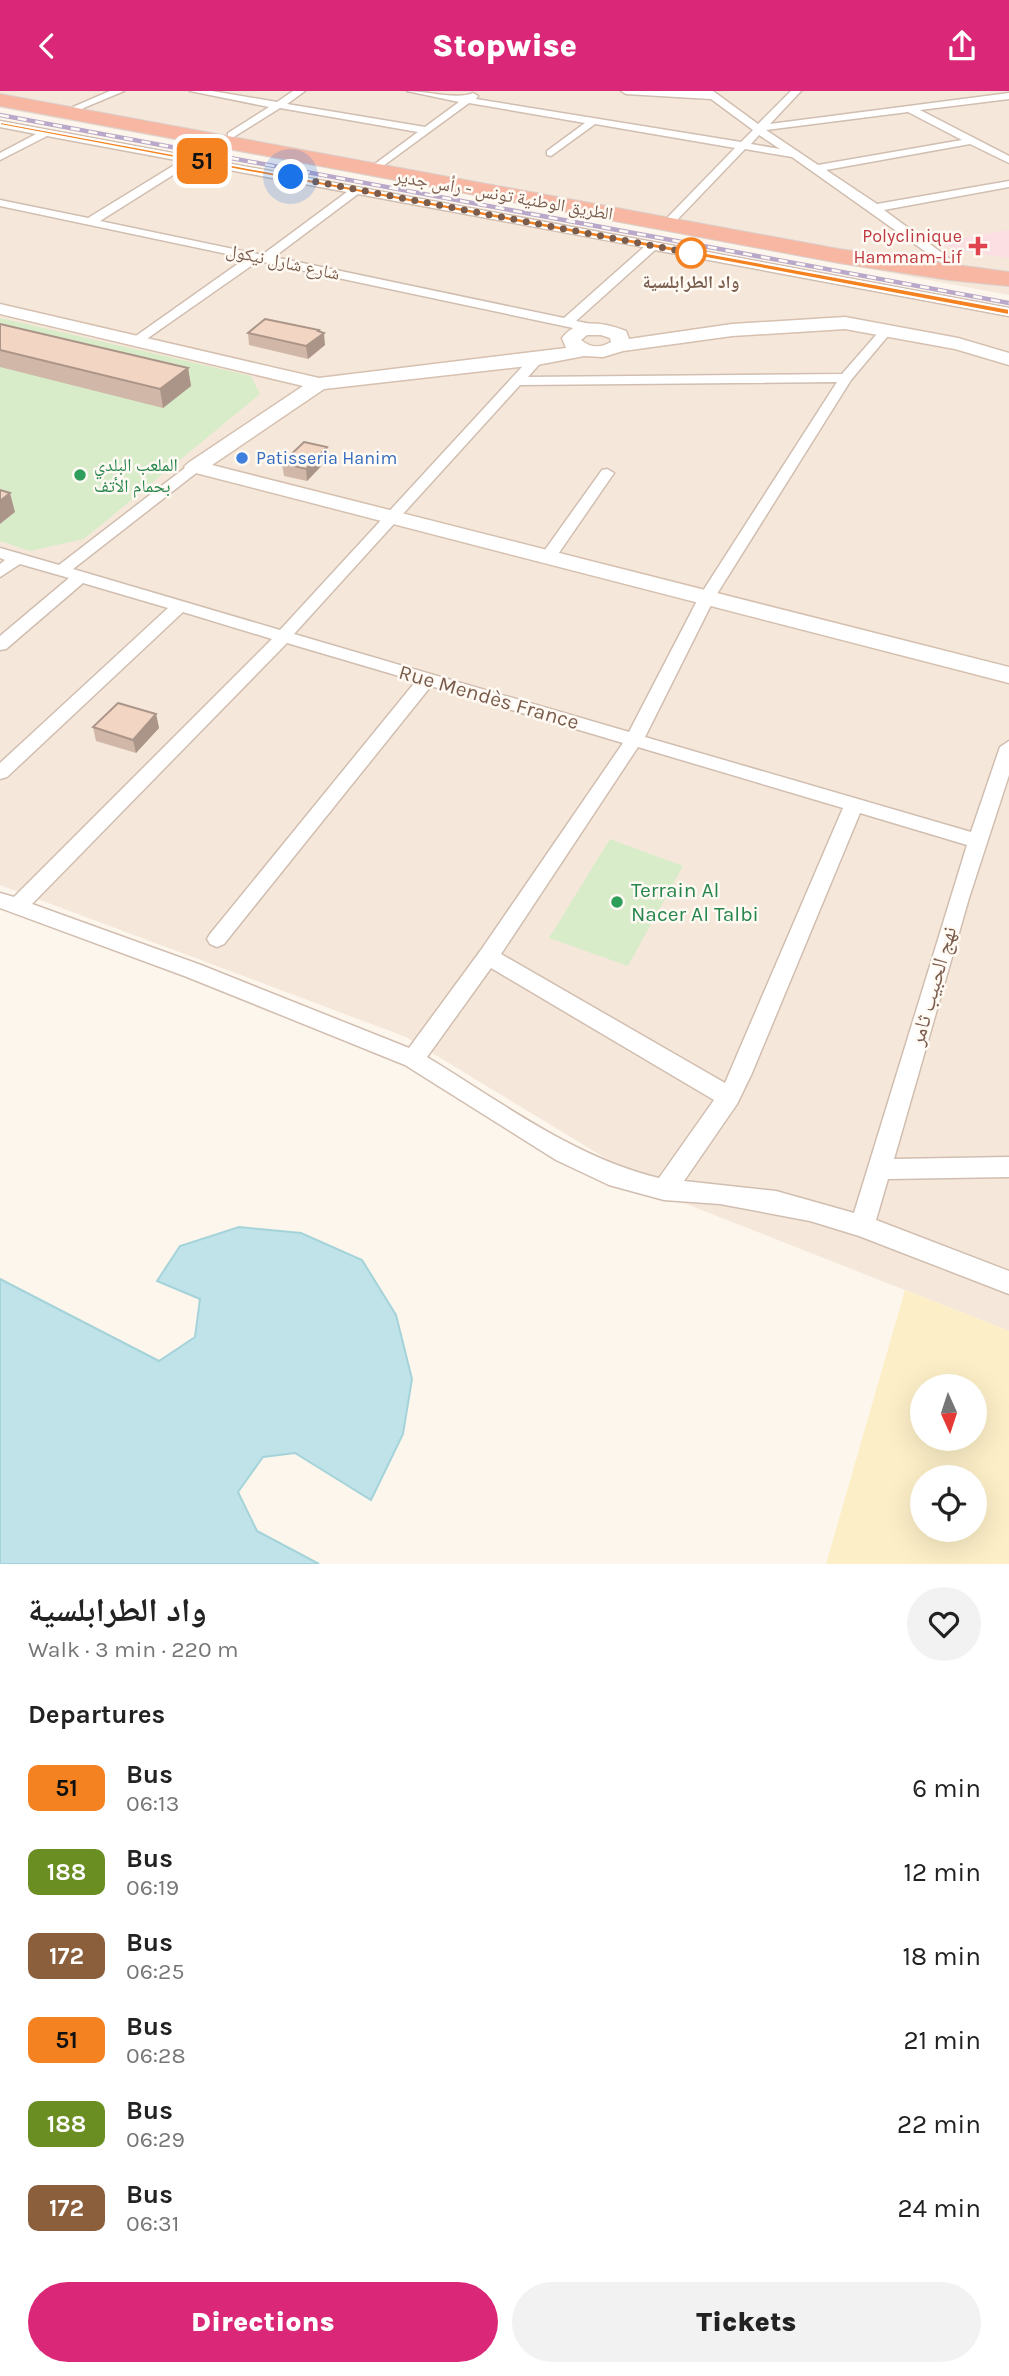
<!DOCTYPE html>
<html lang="en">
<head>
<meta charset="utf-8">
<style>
  body { margin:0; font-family:Karla,"Noto Naskh Arabic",sans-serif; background:#f2f2f2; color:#222; height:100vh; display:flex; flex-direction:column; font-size:26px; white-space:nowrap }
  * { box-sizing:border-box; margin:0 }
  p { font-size:23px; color:#767676 }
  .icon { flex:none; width:38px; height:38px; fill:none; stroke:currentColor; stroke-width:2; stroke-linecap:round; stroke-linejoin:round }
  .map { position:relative; height:1473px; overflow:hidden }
  .side { display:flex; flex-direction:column; background:#fff; flex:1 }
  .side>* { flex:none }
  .badge { padding:0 14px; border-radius:10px; font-size:24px; line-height:46px }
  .needle { width:46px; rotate:177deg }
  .tools { position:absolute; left:910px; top:1283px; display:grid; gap:14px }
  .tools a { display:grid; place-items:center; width:77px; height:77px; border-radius:50%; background:#fff; box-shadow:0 7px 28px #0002; font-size:35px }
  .you { position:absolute; width:35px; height:35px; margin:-18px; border:5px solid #fff; border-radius:50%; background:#1a73e8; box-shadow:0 0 0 10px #1a73e833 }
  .map>.badge { position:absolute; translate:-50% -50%; box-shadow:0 0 0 4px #fff }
  h2 { padding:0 28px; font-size:26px; line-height:63px }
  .round { display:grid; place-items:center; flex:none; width:74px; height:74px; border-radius:37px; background:#f2f2f2 }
  .headline { display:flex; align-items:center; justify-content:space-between; height:119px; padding:0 28px }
  h1 { font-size:33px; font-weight:800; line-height:52px }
  .primary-button { display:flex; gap:14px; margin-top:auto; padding:14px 28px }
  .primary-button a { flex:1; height:80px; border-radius:42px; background:#db2777; color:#fff; font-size:28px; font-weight:800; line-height:80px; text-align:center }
  .primary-button a+a { background:#f2f2f2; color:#222 }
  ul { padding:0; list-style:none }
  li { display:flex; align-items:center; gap:21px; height:84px; padding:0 28px }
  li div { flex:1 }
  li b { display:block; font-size:26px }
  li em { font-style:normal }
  li .badge { min-width:77px; font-weight:700; text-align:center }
  header { display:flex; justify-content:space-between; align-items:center; height:91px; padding:0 28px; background:#db2777; color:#fff; font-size:32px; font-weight:800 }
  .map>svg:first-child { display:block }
  .residential { fill:#f5e8da }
  .medical { fill:#fbdfe3 }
  .green { fill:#d8ecc9 }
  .sand { fill:#fcefc7; fill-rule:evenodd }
  .water { fill:#bfe3e8; stroke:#a5d3da; stroke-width:2 }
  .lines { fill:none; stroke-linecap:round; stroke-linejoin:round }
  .street-casing { stroke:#d1beb0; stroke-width:3 }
  .secondary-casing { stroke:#d6c0b0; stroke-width:3 }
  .highway-casing { stroke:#dad1cd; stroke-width:2 }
  .street { fill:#fff; fill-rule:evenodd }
  .secondary { fill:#fff; fill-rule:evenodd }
  .highway { fill:#f7b7a3; fill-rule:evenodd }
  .rail-casing { stroke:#b9a8c9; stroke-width:4.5 }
  .rail { stroke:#fffaf3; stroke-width:2.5; stroke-dasharray:9; stroke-linecap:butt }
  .wall { fill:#d1b7a8 }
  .shaded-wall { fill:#aa9588 }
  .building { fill:#f3d5c3; stroke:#aa9588; stroke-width:2 }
  .line { fill:#f58220; stroke:#fff; stroke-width:2 }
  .walk { stroke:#7a5c4d; stroke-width:7; stroke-dasharray:0 12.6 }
  .health-dot { fill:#e0444e; stroke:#fffaf3; stroke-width:2.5 }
  .stop-dot { fill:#fff; stroke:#f58220; stroke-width:3.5 }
  .shop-dot { fill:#3f7fe0; stroke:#fffaf3; stroke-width:2.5 }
  .leisure-dot { fill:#2e9e5b; stroke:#fffaf3; stroke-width:2.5 }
  .labels { text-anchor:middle; stroke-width:5; stroke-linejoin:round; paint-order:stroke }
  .far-street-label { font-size:18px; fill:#7a5c4d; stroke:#fffaf3 }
  .far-health-label { font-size:18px; fill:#be3a42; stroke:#fffaf3; text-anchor:end }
  .far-stop-label { font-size:18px; font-weight:bold; fill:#7a5c4d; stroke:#fffaf3 }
  .far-shop-label { font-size:18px; fill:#366cbe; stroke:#fffaf3; text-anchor:start }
  .far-leisure-label { font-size:18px; fill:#27864d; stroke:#fffaf3; text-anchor:start }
  .street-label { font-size:21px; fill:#7a5c4d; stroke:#fffaf3 }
  .leisure-label { font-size:21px; fill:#27864d; stroke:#fffaf3; text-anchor:start }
</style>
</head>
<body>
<header><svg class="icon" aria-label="back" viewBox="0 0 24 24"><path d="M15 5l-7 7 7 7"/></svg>Stopwise<svg class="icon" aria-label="share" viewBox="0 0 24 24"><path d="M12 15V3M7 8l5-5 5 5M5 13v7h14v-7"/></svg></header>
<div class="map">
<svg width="1009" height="1473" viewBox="0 0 1009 1473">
  <rect width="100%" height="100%" fill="#fdf6ec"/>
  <!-- residential -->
  <path class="residential" d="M0 0H1009V204L0 17Z
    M0 29 1009 218V1240L671 1107 406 946 0 794Z"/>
  <!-- medical -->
  <path class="medical" d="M1009 139V167L953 159 940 150Z"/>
  <!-- green -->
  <path class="green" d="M0 227 251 285 260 303 84 448 30 460 0 450Z
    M610 748 683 775 628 875 549 847Z"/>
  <!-- sand -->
  <path class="sand" d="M905 1199 1009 1240V1473H826ZM922 1295H975V1348H922ZM922 1386H975V1438H922Z"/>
  <!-- water -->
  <path class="water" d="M239 1136 301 1142 362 1169 396 1224 412 1288 403 1343 371 1409 295 1362 263 1366 238 1401 257 1440 319 1473H0V1188L159 1270 195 1246 200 1208 157 1190 180 1155Z"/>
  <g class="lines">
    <!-- street casing -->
    <g class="street-casing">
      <path id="street" d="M110 0H124L81 18 73 16Z
        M190 0H212L277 11 293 0H305L287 13 425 36 459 11 407 0C426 0 458 9 473 2L478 5 476 8 741 51 753 39 711 8 626 3 621 0H713L758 33 791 0H801L770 33 1009 2V8L920 19 1009 65V72L970 53 826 79 877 113 1009 90V96L884 119 954 171 956 174 950 178 792 66 745 58 676 130H668V126L735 57 595 33 551 65 547 64V60L585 32 469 12 372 83 367 80 368 78 418 41 280 17 232 47 228 46V42L269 16ZM908 21 962 49 818 74 766 39ZM759 44 780 58 751 53Z
        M0 30 1009 217V225L655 159 576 230 596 234V240L592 241 258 170 138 254 133 253V247L246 167 0 115V109L88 127 181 70 47 45 0 69V62L36 43 0 36ZM192 72 347 101 262 164 100 130ZM358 103 644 156 564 227 274 166Z
        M887 235 893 239 851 289 715 506 645 646 971 741 1000 656 1009 650V684L969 807 894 1068 1009 1066V1086L888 1088 876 1129 1009 1180V1203L859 1145 810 1130 720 1113 664 1109 609 1094 556 1069 405 974 187 886 0 817V802L14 806 272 548 183 521 7 686 0 688V672L168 517 83 492 6 558 0 559V545L69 487 20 473 0 486V473L5 469 0 467V457L59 474 190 373H200L202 376 200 379 73 478 280 539 532 265H542L544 268 528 286 842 283 883 236ZM837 291 699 506 629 641 294 543 520 294ZM287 552 416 590 210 843 207 848 210 853 217 856 224 853 431 595 623 652 481 859 409 957 201 874 32 813ZM638 656 843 717 725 992 501 863ZM860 722 967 754 854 1122 776 1100 684 1090 737 1013 752 982ZM491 877 714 1009 659 1087C573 1066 501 1011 427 966Z
        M607 378 614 382 554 469H542L540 466 542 463 602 379Z"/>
    </g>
    <!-- secondary casing -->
    <g class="secondary-casing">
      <path id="secondary" d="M0 213 319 287 566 257 562 247C578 226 604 232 626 240L629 248 732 233 845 226 958 247 1009 262V274L955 258 845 238 732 245 623 260 603 266 584 265 537 274 324 298 212 374 1009 576V592L188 380 184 376 188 372 303 295 0 223ZM587 244H601L610 247 611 251C601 257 590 257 581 249Z"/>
    </g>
    <!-- highway casing -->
    <g class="highway-casing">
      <path id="highway" d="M0 3 839 158 1009 181V195L949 189 839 172 0 15Z"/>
    </g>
    <!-- street -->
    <use href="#street" class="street"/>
    <!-- secondary -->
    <use href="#secondary" class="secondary"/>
    <!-- highway -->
    <use href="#highway" class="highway"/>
    <!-- rail casing -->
    <g class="rail-casing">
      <path id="rail" d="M0 24 1009 212"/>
    </g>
    <!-- rail -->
    <use href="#rail" class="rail"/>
  </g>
  <!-- wall -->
  <path class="wall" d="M0 233 188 277 191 295 163 317 0 276Z
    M320 241 325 254 308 268 249 254 248 242Z
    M327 356 328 368 307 390 284 385 282 372Z
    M156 623 159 637 136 662 96 650 93 636Z"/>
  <!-- shaded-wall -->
  <path class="shaded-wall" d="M319 239 320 245 324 242 325 254 308 268 306 255Z
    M188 277 191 295 163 317 160 298Z
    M327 356 328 368 307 390 306 378Z
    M10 402 15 421 0 433V410Z
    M156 623 159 637 136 662 133 649Z"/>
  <!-- building -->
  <path class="building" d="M265 228 319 239 318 240 324 242 306 255 248 242Z
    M0 233 188 277 160 298 0 259Z
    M304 351 327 356 306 378 282 372Z
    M0 399 10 402 0 410Z
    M118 612 156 623 133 649 93 636Z"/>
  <!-- line -->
  <path class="line" d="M0 31 1009 218V224L0 34Z"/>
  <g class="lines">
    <!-- walk -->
    <path class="walk" d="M291 86 691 162"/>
  </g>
  <!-- markers -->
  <path class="health-dot" d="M974.5 144.5h7v7h7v7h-7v7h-7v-7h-7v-7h7z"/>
  <circle class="stop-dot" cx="691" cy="162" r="14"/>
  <circle class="shop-dot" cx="242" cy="367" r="7"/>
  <g class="leisure-dot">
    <circle cx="80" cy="384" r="7"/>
    <circle cx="617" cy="811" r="7"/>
  </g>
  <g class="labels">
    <!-- far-street labels -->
    <g class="far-street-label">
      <text transform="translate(504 104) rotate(10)" y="6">الطريق الوطنية تونس - رأس جدير</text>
      <text transform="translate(283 171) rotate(12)" y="6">شارع شارل نيكول</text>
    </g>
    <!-- far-health labels -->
    <g class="far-health-label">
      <text x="962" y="151">Polyclinique<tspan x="962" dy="21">Hammam-Lif</tspan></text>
    </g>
    <!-- far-stop labels -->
    <g class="far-stop-label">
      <text x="691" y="197">واد الطرابلسية</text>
    </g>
    <!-- far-shop labels -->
    <g class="far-shop-label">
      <text x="256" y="373">Patisseria Hanim</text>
    </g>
    <!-- far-leisure labels -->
    <g class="far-leisure-label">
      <text x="94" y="380">الملعب البلدي<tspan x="94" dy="21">بحمام الأتف</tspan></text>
    </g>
    <!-- street labels -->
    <g class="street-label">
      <text transform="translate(489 606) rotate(16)" y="7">Rue Mendès France</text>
      <text transform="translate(933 895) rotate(-74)" y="7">نهج الحبيب ثامر</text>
    </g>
    <!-- leisure labels -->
    <g class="leisure-label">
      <text x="631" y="806">Terrain Al<tspan x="631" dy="24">Nacer Al Talbi</tspan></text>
    </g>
  </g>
</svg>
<div class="tools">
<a><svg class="needle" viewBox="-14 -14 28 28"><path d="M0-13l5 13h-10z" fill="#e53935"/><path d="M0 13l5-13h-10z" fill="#767676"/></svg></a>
<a><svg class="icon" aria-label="locate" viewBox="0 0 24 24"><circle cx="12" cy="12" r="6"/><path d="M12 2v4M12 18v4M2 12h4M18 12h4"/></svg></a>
</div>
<div class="you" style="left:291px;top:86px"></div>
<b class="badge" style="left:202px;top:70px;background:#f58220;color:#111">51</b>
</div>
<section class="side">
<div class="headline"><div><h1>واد الطرابلسية</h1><p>Walk · 3 min · 220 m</p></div><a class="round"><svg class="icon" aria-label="heart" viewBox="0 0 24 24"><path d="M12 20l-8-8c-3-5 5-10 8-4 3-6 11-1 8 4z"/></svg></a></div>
<h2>Departures</h2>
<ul>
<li><span class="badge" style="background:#f58220;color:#111">51</span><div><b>Bus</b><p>06:13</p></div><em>6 min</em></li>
<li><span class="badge" style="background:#6b8e23;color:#fff">188</span><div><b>Bus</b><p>06:19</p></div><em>12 min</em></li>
<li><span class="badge" style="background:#8b5e3c;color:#fff">172</span><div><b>Bus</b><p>06:25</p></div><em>18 min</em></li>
<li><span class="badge" style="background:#f58220;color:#111">51</span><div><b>Bus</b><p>06:28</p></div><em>21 min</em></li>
<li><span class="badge" style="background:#6b8e23;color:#fff">188</span><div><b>Bus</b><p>06:29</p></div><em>22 min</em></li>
<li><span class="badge" style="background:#8b5e3c;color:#fff">172</span><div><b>Bus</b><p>06:31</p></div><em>24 min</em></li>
</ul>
<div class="primary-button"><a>Directions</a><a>Tickets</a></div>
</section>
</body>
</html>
